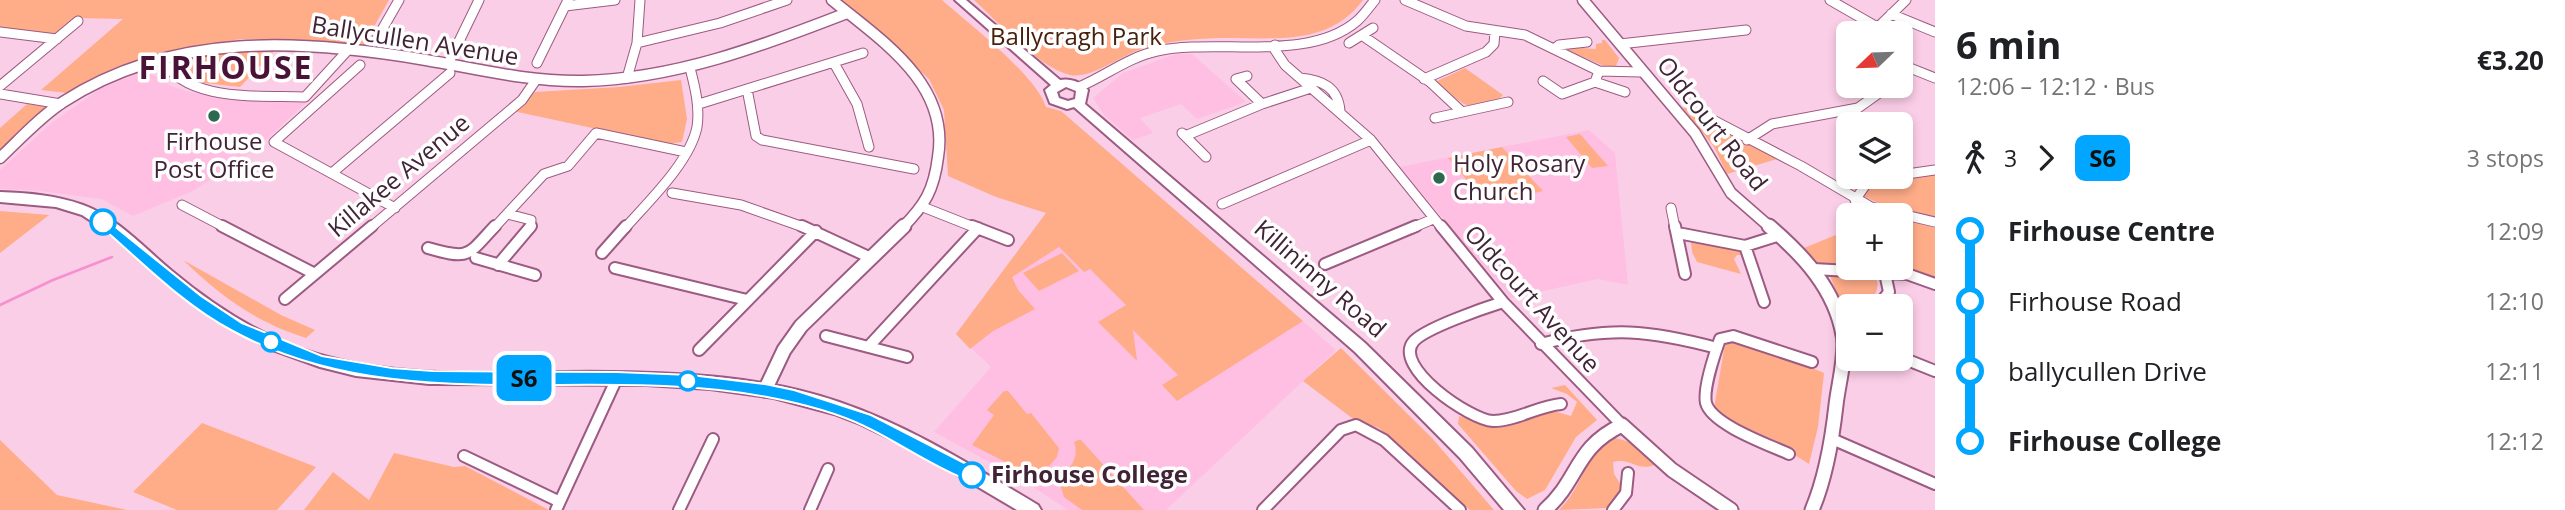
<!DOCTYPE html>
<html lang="en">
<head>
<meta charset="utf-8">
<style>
  body { margin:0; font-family:"Open Sans",sans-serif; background:#f6f6f6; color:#202124; height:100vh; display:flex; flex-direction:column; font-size:26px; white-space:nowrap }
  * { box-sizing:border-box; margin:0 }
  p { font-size:23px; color:#757577 }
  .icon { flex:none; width:38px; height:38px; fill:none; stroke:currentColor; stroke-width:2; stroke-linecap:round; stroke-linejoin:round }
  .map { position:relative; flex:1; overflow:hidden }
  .details { display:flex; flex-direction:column; background:#fff; width:630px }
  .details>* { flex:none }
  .badge { padding:0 14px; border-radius:10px; font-size:24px; line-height:46px }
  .needle { width:46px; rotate:247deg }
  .controls { position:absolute; left:1836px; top:21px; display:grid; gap:14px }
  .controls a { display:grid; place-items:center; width:77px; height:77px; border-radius:10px; background:#fff; box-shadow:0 4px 10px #0003; font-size:35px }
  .map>.badge { position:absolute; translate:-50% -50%; box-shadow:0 0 0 4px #fff }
  .legs { display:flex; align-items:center; gap:10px; height:77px; padding:0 21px; font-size:23px }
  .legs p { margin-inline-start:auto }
  .head { display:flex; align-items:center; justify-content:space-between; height:119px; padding:0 21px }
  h1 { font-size:38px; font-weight:700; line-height:52px }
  ul { padding:0 21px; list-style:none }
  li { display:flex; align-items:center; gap:24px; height:70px; font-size:26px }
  li i { display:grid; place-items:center; width:10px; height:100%; margin:0 9px; background:currentColor }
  li i::after { content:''; width:18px; height:18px; margin:-9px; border:5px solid; border-radius:50%; background:#fff }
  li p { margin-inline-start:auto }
  li:first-child i { background:linear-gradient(#0000 50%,currentColor 0) }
  li:last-child i { background:linear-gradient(currentColor 50%,#0000 0) }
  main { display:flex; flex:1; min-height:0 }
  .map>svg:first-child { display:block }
  .built { fill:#ffbfe3 }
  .green { fill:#ffac89 }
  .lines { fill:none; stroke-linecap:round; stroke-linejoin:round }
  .stream { stroke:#f690ce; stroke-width:2.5 }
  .minor-far1-casing { stroke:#9c5b82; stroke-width:11 }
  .minor-casing { stroke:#9c5b82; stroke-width:14 }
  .tertiary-far1-casing { stroke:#9c5b82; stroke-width:13 }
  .tertiary-casing { stroke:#9c5b82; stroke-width:17 }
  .secondary-casing { stroke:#9c5b82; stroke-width:4 }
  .minor-far1 { stroke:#fff; stroke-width:9 }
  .minor { stroke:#fff; stroke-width:10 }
  .tertiary-far1 { stroke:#fff; stroke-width:10 }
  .tertiary { stroke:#fff; stroke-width:13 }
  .secondary { fill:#fff; fill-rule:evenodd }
  .line-1 { fill:#00a6ff; stroke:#fff; stroke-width:2 }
  .poi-dot { fill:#2f6850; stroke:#fefefe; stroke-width:2.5 }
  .stop-1-dot { fill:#fff; stroke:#00a6ff; stroke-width:3.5 }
  .labels { text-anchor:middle; stroke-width:7; stroke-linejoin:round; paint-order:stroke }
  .park-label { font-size:24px; fill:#49200c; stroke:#fefefe }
  .street-label { font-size:24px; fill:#402435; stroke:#fefefe }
  .poi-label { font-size:24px; fill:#402435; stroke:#fefefe }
  .stop-label { font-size:24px; font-weight:bold; fill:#402435; stroke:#fefefe; text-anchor:start }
  .district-label { font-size:32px; font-weight:bold; letter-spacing:2px; fill:#4b1238; stroke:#fefefe }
</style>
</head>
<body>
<main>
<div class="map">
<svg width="1935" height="510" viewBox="0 0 1935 510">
  <rect width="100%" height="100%" fill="#fbcee7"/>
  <!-- built -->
  <path class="built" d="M1176 54H1192L1246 102 1197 119 1181 104 1140 118 1153 133 1133 140 1104 115 1093 98 1123 73Z
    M145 70 171 86 193 93 307 102 258 147 195 190 133 216 101 199 32 190 0 189V170L54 121 100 89Z
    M1061 111 1336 350 1166 510H1068L1019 478 934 432 991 367 956 334 1046 213Z
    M1589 130 1615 153 1628 285 1598 279 1511 298 1399 167Z"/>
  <!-- green -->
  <path class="green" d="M0 0H389L362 48 283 39H241L194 47 67 93 41 90 123 19 76 18 57 33 50 35 0 30Z
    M840 0H942C970 25 1035 74 1046 107L1061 111 1303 321 1177 401 1162 385 1178 375 1133 330 1137 361 1098 322 1126 305 1090 269 1084 272 1059 247 1012 277 1018 290 1035 309 993 331 970 349 956 334 1046 213 996 197 948 176 944 110 929 79Z
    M974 0H1363C1330 45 1278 38 1230 38 1202 38 1172 40 1145 48 1124 53 1091 80 1070 75 1039 68 998 22 974 0Z
    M1602 40H1605L1619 58 1616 66H1604L1567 50 1569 47 1596 49V44L1602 43Z
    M279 46 240 87 196 82 173 72 170 61 175 58Z
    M1465 68 1503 95C1496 104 1474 108 1464 104 1455 99 1443 88 1435 82Z
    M681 80 687 119 682 142 667 144 513 111 535 92 619 87Z
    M27 104 44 106V110L0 151V128Z
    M1694 105 1703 110 1698 115 1707 121 1706 126 1712 130 1722 129 1777 159 1727 174 1714 147 1683 108Z
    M1580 134 1608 166 1592 168 1566 137Z
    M1502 147 1543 191 1487 204 1448 158Z
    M1935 173V218L1885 206 1863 196C1876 173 1912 176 1935 173Z
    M0 211 49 215 0 253Z
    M1900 217 1935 228V279L1901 267Z
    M1848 230V264L1818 263 1804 248Z
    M1695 241 1736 248 1743 255H1737L1734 259 1741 274 1697 262 1692 252 1691 242Z
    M1062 253 1079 271 1039 291 1023 273Z
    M183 260 281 315 315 330 306 338C254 321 223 298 183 260Z
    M1833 275 1876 278C1881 292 1872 295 1868 306H1848V319L1830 276Z
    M1728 340 1793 360 1824 373 1818 427 1809 464 1795 455V449L1732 422 1714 408 1725 344Z
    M1341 348 1432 438 1494 510H1470L1379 428 1356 421 1303 381Z
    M1565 385 1597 420 1576 437 1545 490 1527 499 1516 491 1458 424 1459 416 1493 426 1506 425 1550 410 1571 416 1577 402 1567 394 1551 388Z
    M1004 391H1008L1027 414 1031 413 1059 448 1057 457 1045 471 1027 473 972 445 994 415 987 410Z
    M202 423 316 467 277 510H177L133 492Z
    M1612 437 1633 443 1657 464C1637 473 1632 457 1613 462L1614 474 1623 488 1608 508 1559 510C1583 487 1583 457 1612 437Z
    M0 440 57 495 127 510H0Z
    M1078 440H1081L1144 510H1082L1064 497 1059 481C1069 468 1080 459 1074 442Z
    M394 453 454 467 465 466 549 510H304L333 472 369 500Z"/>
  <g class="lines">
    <!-- stream -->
    <path class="stream" d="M0 305 53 280 112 257"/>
    <!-- minor-far1 casing -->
    <g class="minor-far1-casing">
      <path id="minor-far1" d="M1405 0 1466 26 1525 35 1599 71 1641 72
        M1830 0 1877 27
        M565 6 615 0
        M1891 14 1935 32
        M0 32 57 39
        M1872 33 1906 0
        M1363 36 1430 82 1460 110
        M375 42 399 0
        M637 43 720 23 787 0
        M1349 43 1373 28
        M1620 44 1746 30
        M1275 45V50L1285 65 1371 140 1442 228
        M1554 49 1559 45 1587 42
        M161 58C186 103 260 95 305 97L348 50
        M537 63 568 0
        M834 63 857 104 869 147
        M448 64 479 0
        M1900 64 1935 78
        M360 65 274 142 395 208
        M1247 76 1236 79 1262 104
        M627 78 637 43 640 0
        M1300 78C1322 80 1338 87 1340 111
        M1424 79 1486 52 1494 44 1495 31
        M1543 81 1562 94 1595 82 1599 71
        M1595 82 1625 92
        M0 86 78 21
        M1079 87C1105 76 1129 57 1157 51 1217 38 1308 63 1357 21 1364 15 1369 7 1375 0
        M747 89 756 136 762 140 914 169
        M0 94 61 104
        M699 104 863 53
        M1435 118 1508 102
        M1715 121 1801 166 1871 207 1935 222
        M1182 133 1206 157
        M1185 136 1262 104 1311 88
        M1747 140 1772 124 1858 108 1889 86
        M332 173 450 73
        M1900 175 1935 170
        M672 193 741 205 806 228
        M1855 200 1867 183 1887 177
        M1222 204 1371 140
        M182 205 226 228
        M923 207 976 228
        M1671 208 1675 228
        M508 214 531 220 530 228
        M370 228 522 100 536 80
        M494 228 544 174 568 166 596 133 686 152
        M625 228C648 202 690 162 697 127 700 107 695 87 690 68
        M1412 228 1433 219"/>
    </g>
    <!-- minor casing -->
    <g class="minor-casing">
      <path id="minor" d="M222 226 315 274
        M802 226 871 258
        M972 226 1008 240
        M1441 226 1503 302 1622 425
        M1675 226 1685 274
        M1678 233 1745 246 1780 235
        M1745 246 1764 302
        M428 248C470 260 467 256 495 226
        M602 253 626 226
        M476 258 535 275
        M1325 264 1416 226
        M498 265 531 226
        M615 268 747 300
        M1813 269 1907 274 1935 284
        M285 299 372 226
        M1503 302C1484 308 1426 328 1414 341 1391 366 1470 420 1493 421 1516 421 1538 406 1561 404
        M1878 306 1889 292 1885 273
        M826 336 907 357
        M1541 344C1610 326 1649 330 1717 348
        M870 345 978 228
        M699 350 816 231
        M1900 357 1935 371
        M1832 439 1935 484
        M1789 454C1770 445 1712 425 1706 403 1703 389 1715 353 1720 339L1733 336 1812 362
        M464 456 558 501
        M556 510 617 378
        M679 510 713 439
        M810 510 828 469
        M1263 510 1341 430 1356 425 1384 440 1460 510
        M1613 510 1626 493 1628 473"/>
    </g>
    <!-- tertiary-far1 casing -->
    <g class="tertiary-far1-casing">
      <path id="tertiary-far1" d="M832 0C882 41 950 84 938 157 934 190 925 205 902 228
        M1583 0 1695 133 1731 193 1771 228
        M0 158C20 139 40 117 63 102 173 31 302 39 426 60 478 69 529 82 583 81 675 79 762 46 847 13"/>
    </g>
    <!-- tertiary casing -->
    <g class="tertiary-casing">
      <path id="tertiary" d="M1769 226C1803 255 1835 289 1843 335 1847 353 1838 386 1836 405 1832 441 1826 477 1812 510
        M765 390 784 350 801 326 904 226
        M1545 510C1580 479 1574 448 1622 425L1672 470 1731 510"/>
    </g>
    <!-- secondary casing -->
    <g class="secondary-casing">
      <path id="secondary" d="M955 0H966L1060 80C1070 78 1081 82 1088 90L1085 104 1365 343 1472 448 1524 510H1504L1460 458 1355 352 1074 107 1067 109 1050 103 1045 90 1051 85ZM1066 87 1076 91 1075 99 1068 101 1059 98 1057 92Z
        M0 192C28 193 56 195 83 205 118 218 144 248 172 271 215 307 263 338 317 354 412 382 515 370 612 372 688 373 767 377 839 402 910 426 974 467 1038 505L1041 510H1017L924 455 860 424 834 414 774 398 710 389 646 385 429 384 356 376 320 367 273 350 214 319 178 292 114 236 82 215 56 207 0 202Z"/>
    </g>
    <!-- minor-far1 -->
    <use href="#minor-far1" class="minor-far1"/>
    <!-- minor -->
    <use href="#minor" class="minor"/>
    <!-- tertiary-far1 -->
    <use href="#tertiary-far1" class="tertiary-far1"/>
    <!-- tertiary -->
    <use href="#tertiary" class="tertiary"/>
    <!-- secondary -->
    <use href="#secondary" class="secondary"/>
  </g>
  <!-- line-1 -->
  <path class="line-1" d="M103 217 201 296 242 323 322 356 392 368 433 371 617 372 691 375 765 384 794 390 871 415 978 470 980 475 978 480 972 482C934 468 900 443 864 426 835 412 799 403 767 397 590 363 396 421 231 330 182 304 141 261 99 225V218Z"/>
  <!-- markers -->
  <g class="poi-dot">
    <circle cx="214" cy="116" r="7"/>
    <circle cx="1439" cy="178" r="7"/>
  </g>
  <g class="stop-1-dot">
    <circle cx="103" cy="222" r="12"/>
    <circle cx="271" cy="342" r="9"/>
    <circle cx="688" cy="381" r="9"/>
    <circle cx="972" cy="475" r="12"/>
  </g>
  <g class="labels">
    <!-- park labels -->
    <g class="park-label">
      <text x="1076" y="45">Ballycragh Park</text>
    </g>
    <!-- street labels -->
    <g class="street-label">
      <text transform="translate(415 41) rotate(9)" y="8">Ballycullen Avenue</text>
      <text transform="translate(1712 124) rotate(52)" y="8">Oldcourt Road</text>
      <text transform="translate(399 176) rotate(-40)" y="8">Killakee Avenue</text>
      <text transform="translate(1320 279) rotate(41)" y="8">Killininny Road</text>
      <text transform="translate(1532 299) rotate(48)" y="8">Oldcourt Avenue</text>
    </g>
    <!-- poi labels -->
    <g class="poi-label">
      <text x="214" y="150">Firhouse<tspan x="214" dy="28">Post Office</tspan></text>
      <text x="1453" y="172" text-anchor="start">Holy Rosary<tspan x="1453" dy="28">Church</tspan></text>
    </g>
    <!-- stop labels -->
    <g class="stop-label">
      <text x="991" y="483">Firhouse College</text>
    </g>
    <!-- district labels -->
    <g class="district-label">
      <text x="226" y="79">FIRHOUSE</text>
    </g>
  </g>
</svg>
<div class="controls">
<a><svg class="needle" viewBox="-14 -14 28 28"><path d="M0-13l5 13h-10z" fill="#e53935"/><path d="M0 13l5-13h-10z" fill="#757577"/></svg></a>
<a><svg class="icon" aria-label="layers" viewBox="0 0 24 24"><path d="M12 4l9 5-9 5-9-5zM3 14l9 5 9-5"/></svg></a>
<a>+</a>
<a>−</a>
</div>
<b class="badge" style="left:524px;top:378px;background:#00a6ff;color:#111">S6</b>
</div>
<section class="details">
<div class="head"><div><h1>6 min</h1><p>12:06 – 12:12 · Bus</p></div><b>€3.20</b></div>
<div class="legs"><svg class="icon" aria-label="walk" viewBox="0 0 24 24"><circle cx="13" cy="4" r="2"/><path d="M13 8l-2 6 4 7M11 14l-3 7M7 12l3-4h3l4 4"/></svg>3<svg class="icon" aria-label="forward" viewBox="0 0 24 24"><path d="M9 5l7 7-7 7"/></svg><b class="badge" style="background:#00a6ff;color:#111">S6</b><p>3 stops</p></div>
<ul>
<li><i style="color:#00a6ff"></i><b>Firhouse Centre</b><p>12:09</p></li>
<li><i style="color:#00a6ff"></i><span>Firhouse Road</span><p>12:10</p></li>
<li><i style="color:#00a6ff"></i><span>ballycullen Drive</span><p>12:11</p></li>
<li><i style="color:#00a6ff"></i><b>Firhouse College</b><p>12:12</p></li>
</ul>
</section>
</main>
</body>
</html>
